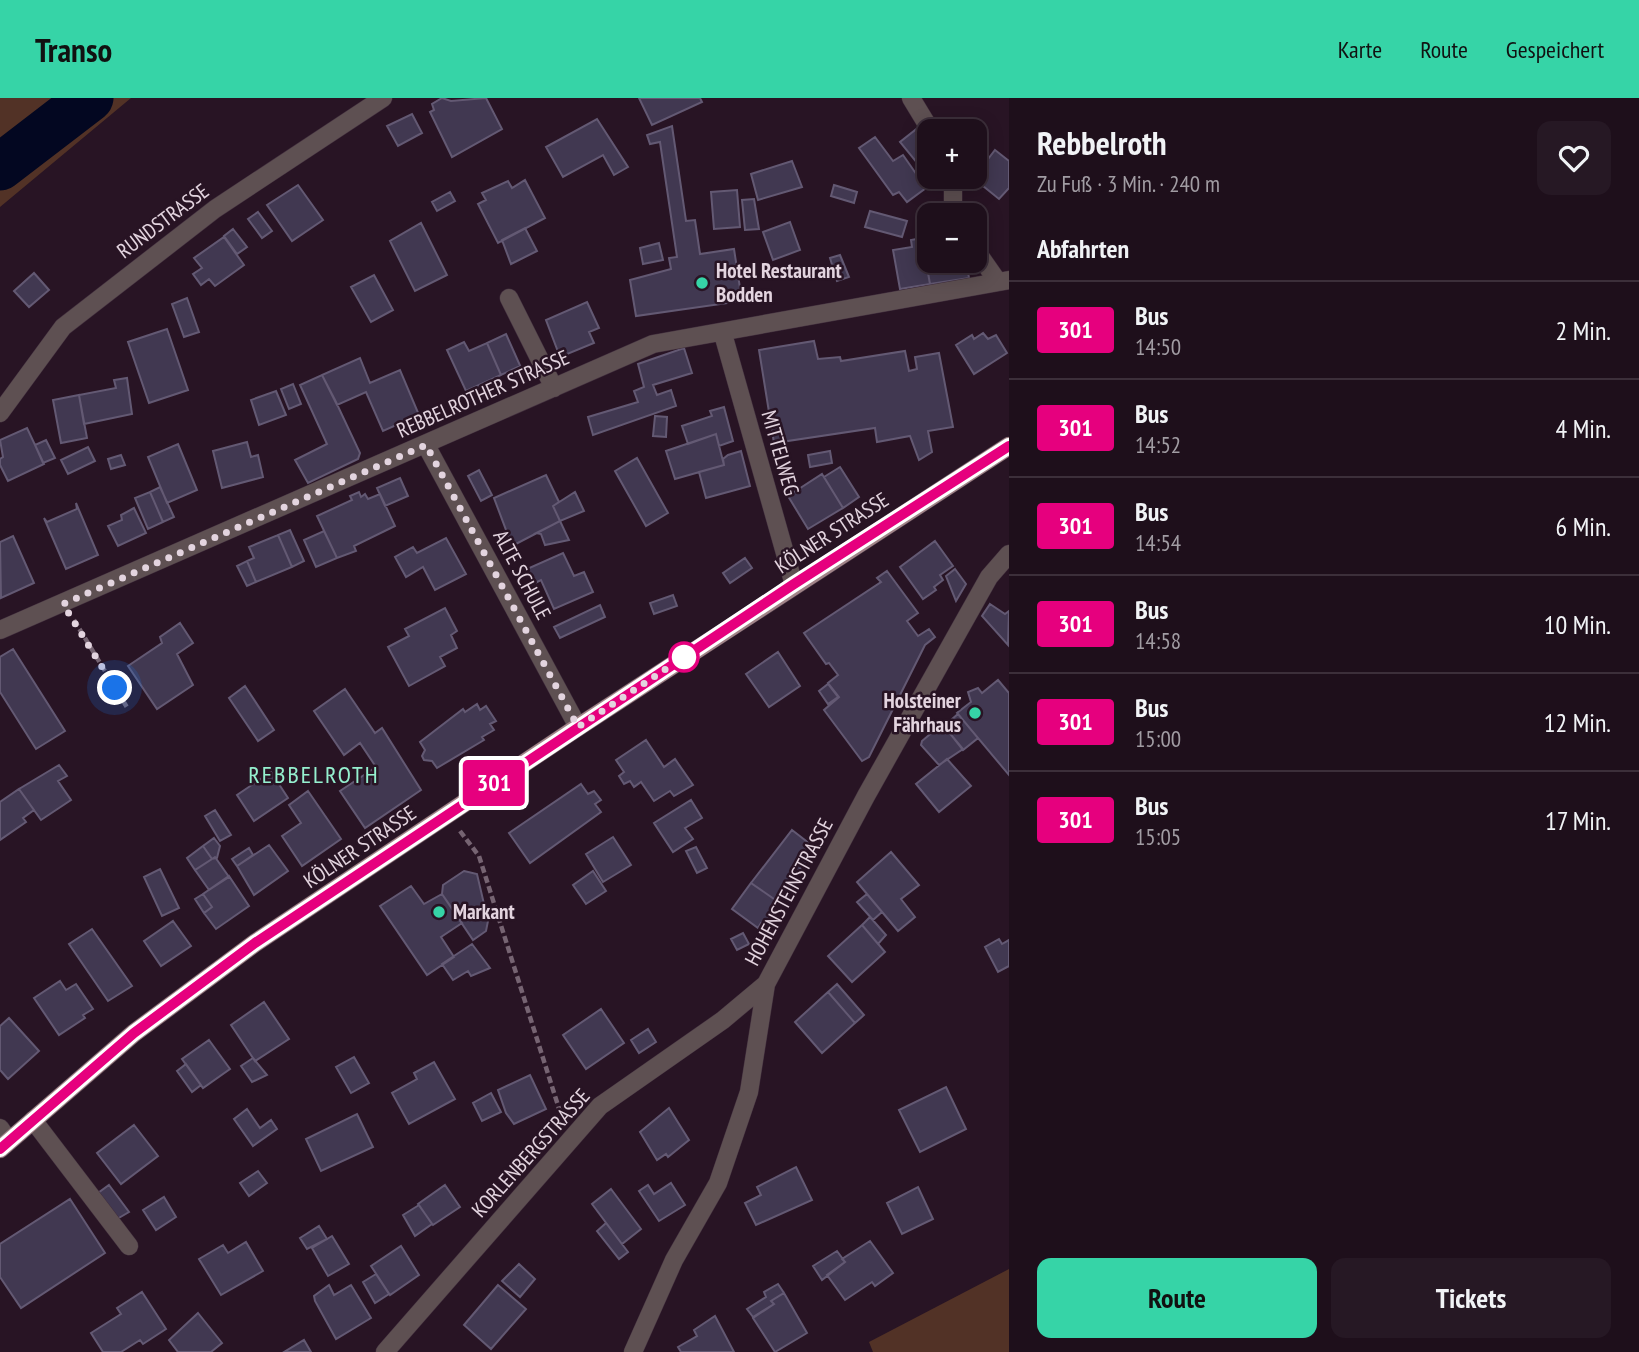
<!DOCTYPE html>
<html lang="de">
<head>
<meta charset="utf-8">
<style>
  body { margin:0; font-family:"PT Sans Narrow",sans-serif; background:#261824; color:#f1f3f6; height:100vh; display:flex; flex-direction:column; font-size:26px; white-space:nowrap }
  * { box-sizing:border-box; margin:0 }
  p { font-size:23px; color:#a19ca3 }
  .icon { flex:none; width:38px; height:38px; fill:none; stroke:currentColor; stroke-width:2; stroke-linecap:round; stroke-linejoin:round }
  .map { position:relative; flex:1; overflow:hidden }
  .drawer { display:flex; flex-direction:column; background:#1e0f1b; width:630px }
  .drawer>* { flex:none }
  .badge { padding:0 14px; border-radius:5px; font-size:24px; line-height:46px }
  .controls { position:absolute; left:917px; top:21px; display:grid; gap:14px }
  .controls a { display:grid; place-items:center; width:70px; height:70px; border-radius:14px; background:#1e0f1b; box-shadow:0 4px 18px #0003,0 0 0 2px #3c2f3a; font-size:35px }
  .you { position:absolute; width:35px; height:35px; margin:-18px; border:5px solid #fff; border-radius:50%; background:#1a73e8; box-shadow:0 0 0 10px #1a73e833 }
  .map>.badge { position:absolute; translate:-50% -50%; box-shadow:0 0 0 4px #fff }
  h2 { padding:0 28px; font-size:26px; line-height:63px }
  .round { display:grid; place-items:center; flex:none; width:74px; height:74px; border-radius:14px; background:#261824 }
  .overview { display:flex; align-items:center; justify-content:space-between; height:119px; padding:0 28px }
  h1 { font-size:33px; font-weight:700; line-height:52px }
  .button { display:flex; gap:14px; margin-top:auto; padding:14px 28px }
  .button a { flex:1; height:80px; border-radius:14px; background:#36d4a7; color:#111; font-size:28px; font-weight:700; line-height:80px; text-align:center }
  .button a+a { background:#261824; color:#f1f3f6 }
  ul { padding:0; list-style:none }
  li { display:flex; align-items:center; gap:21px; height:98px; padding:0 28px; border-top:2px solid #3c2f3a }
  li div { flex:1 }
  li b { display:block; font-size:26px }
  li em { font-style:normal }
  li .badge { min-width:77px; font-weight:700; text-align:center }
  header { display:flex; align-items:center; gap:42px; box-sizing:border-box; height:98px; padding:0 35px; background:#36d4a7; color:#111 }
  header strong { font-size:33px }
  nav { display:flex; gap:38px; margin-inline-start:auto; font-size:24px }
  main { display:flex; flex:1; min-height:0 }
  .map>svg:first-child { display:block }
  .green { fill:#523226 }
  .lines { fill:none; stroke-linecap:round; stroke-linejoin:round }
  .river { stroke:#030721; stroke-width:47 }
  .building { fill:#413851; stroke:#635973; stroke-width:2 }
  .minor-casing { stroke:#422f3e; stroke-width:19 }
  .major-casing { stroke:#422f3e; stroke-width:19 }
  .path { stroke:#766472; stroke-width:4.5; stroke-dasharray:7 3.5; stroke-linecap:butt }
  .minor { stroke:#5e5052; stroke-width:18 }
  .major { stroke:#a18488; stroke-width:18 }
  .line-casing { stroke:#fff; stroke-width:16 }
  .line { stroke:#e6007e; stroke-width:10 }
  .walk { stroke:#e3d4df; stroke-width:7; stroke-dasharray:0 12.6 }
  .poi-dot { fill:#36d4a7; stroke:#281424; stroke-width:2.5 }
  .stop-dot { fill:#fff; stroke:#e6007e; stroke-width:3.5 }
  .labels { text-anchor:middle; stroke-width:5; stroke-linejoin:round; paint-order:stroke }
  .street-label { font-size:21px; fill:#e3d4df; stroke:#281424 }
  .poi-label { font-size:21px; font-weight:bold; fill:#e3d4df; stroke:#281424; text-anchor:start }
  .quarter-label { font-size:24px; letter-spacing:2px; fill:#95f0cf; stroke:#281424 }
</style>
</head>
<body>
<header>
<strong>Transo</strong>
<nav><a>Karte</a><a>Route</a><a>Gespeichert</a></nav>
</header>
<main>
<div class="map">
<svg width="1009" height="1254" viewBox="0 0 1009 1254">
  <rect width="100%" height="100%" fill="#281424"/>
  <!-- green -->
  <path class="green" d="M0 0H131L0 109Z
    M1009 1171V1254H873L869 1244Z"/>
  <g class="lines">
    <!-- river -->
    <path class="river" d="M0 69 90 0"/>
  </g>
  <!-- building -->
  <path class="building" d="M442 0 451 3 486 0 502 31 452 59 430 14 434 12 432 6Z
    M639 0H700L702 4 652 27Z
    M412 16 422 35 398 48 387 28Z
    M597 21 628 69 614 77 603 57 563 79 546 49Z
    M672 28 686 123 695 122 700 156 734 151 742 203 636 218 630 182 671 171 669 160 677 159 660 44 650 46 647 37Z
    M919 29 929 42V66L922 71 900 44Z
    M875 39 893 63 903 57 926 90 907 104 899 94 893 97 859 50Z
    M995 52 1009 63V90L999 101 972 79 977 73 975 58 979 53 988 61Z
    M792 63 802 89 758 102 751 76Z
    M525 82 545 120 498 145 478 106 486 102 482 95 508 83 512 90Z
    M298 87 323 122 292 143 267 107Z
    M834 87 857 94 854 105 831 98Z
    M737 92 740 129 714 131 711 94Z
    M450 94 455 103 437 113 432 104Z
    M754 101 759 131 745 132 742 102Z
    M870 113 907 123 902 139 865 129Z
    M258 114 272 133 262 140 248 121Z
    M790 124 800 152 773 162 763 134Z
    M421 125 447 177 415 193 390 143Z
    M525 130 537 153 511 166 502 142Z
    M233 131 247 149 237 156 224 138Z
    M224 139 244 167 215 188 209 181 201 187 193 176 202 170 194 160Z
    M922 140 930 186 900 191 893 152 912 149 911 142Z
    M659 145 663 162 643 166 640 150Z
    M929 146V163H966L969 180 930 186 923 147Z
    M840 157 849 179 837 183 830 160Z
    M34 175 49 192 29 209 14 193Z
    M374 177 393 212 371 224 351 189Z
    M187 200 199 234 184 239 172 206Z
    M587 204 599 230 589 234 594 245 560 259 546 222Z
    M167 231 188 292 149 305 128 244Z
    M983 235 988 241 996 237 1007 255 974 276 956 247 972 237 974 241Z
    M506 236 522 272 520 268 501 277 487 245Z
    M814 243 818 261 840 259 841 263 905 253 909 273 917 271 915 259 939 255 953 329 928 333 932 354 919 362 910 338 877 344 875 330 774 345 759 252Z
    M464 244 469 253 487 245 501 277 466 293 447 252Z
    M684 250 692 275 653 287 657 297 671 292 676 308 593 337 588 319 638 304 634 293 644 289 638 266Z
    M360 260 370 285 400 272 419 317 383 333 366 294 337 307 322 277Z
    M322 277 335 302 360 355 358 361 308 385 295 362 327 346 300 287Z
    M127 280 132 316 84 326 79 297 116 290 114 282Z
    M293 286 301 306 289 311 281 291Z
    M276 293 286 317 259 327 251 302Z
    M79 297 87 340 61 345 53 302Z
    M724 309 733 343 719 348 716 336 688 346 682 328 712 318 710 313Z
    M655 318 667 319 666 339 653 338Z
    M27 330 44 366 8 383 0 367V361L3 359 0 342Z
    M716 336 724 367 675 381 666 353Z
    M46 342 55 360 43 365 35 347Z
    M247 344 251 359 258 357 263 379 222 390 213 353Z
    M178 346 197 392 167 405 148 359Z
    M88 349 95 363 68 376 61 362Z
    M741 353 750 388 706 400 699 374 724 367 723 361 728 357Z
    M830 353 832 365 810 369 808 357Z
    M121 357 125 367 111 371 108 361Z
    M637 360 668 415 646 428 615 373Z
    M840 369 859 399 843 410 824 379Z
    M479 372 492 397 481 403 468 378Z
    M822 376 843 410 808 431 788 398Z
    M546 377 559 404 553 408 560 423 512 448 494 400Z
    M400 380 408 398 385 408 377 390Z
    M160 389 174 419 163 424 150 394Z
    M150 394 163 424 148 431 135 400Z
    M359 394 361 399 365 396 368 401 380 396 395 428 354 448 356 453 337 460 317 418 352 402 350 398Z
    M575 394 584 413 560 423 553 408Z
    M76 405 98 457 66 471 44 420 47 424 77 411Z
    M134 410 146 435 118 448 108 428 122 422 121 417Z
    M560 423 569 442 545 447 541 436 536 435Z
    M290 432 304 463 292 469 278 437Z
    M324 433 337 460 316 469 304 442Z
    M278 437 292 469 256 484 247 463 254 460 249 449Z
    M13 438 34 485 1 500 0 444Z
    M446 440 466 476 435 492 423 469 406 479 395 459 413 449 417 455Z
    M935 443 953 468 940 477 943 482 934 489 936 492 923 501 900 469Z
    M563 455 574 478 584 474 593 494 554 511 541 482 533 486 527 471Z
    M745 460 752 470 730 485 723 475Z
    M247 463 256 484 247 488 237 468Z
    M955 471 966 486 956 503 946 478Z
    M887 473 918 515 907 523 918 538 929 531 935 539 925 547 869 659 862 663 824 612 839 599 828 585 838 577 829 565 826 566 804 535 881 484 877 480Z
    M673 497 677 508 654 516 650 505Z
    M990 506 1005 516 1009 513 1008 547 982 518Z
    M600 507 605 519 560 540 554 529Z
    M445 510 457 533 451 537 457 550 440 559 445 568 409 588 388 549 409 538 405 531Z
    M180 525 193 545 177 556 193 587 157 611 128 568 162 545 160 539Z
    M13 551 65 633 36 651 0 594V559Z
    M778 554 800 588 769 609 746 576Z
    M998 582 1009 595V677L957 615 971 604 968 594 978 590 982 595Z
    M828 586 838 599 828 606 819 593Z
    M245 588 274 632 258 643 229 600Z
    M345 591 375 635 382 630 421 692 365 730 340 693 376 669 360 645 344 657 314 613Z
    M477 606 480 612 486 608 496 623 490 626 494 632 482 639 484 642 437 670 432 663 424 662 422 658 425 652 420 644 463 611 465 614Z
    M958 616 978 640 963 652 944 628Z
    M942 626 963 651 939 667 921 647 922 643Z
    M646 642 664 669 675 661 693 687 674 698 670 693 654 703 641 684 634 689 630 683 624 686 619 678 624 674 616 662Z
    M947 661 971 688 939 714 916 686Z
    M59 667 67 678 58 683 71 702 41 722 19 691Z
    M271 674 288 700 254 723 237 697Z
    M581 686 588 696 594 693 601 702 595 706 601 714 530 765 509 735Z
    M19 691 34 712 23 720 26 724 0 742V704Z
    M308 693 341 741 302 768 282 738 301 725 289 707Z
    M691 702 702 720 685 730 693 741 673 754 654 725Z
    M215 712 231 737 220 743 205 718Z
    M792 732 810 746 802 757 807 761 777 803 751 785Z
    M613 739 631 767 603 784 586 756Z
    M214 740 220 748 217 760 212 761 203 748Z
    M269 747 288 773 254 797 237 768Z
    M203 748 212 761 195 772 187 760Z
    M696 749 707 770 697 775 686 753Z
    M249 750 253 757 237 768 232 761Z
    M891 754 919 787 901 801 915 819 898 833 857 784Z
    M215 759 229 779 209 792 195 772Z
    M160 771 179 810 162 818 144 779Z
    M464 773 477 776 488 823 486 833 473 842 442 796 443 787Z
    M593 773 606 793 586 806 573 787Z
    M229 778 249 808 216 831 204 815 212 809 203 796Z
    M751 785 777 803 765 827 761 825 758 830 732 811Z
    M411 788 424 806 442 796 462 825 441 839 454 859 427 877 380 808Z
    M203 796 212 809 204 815 195 801Z
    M867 796 882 814 873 822 857 804Z
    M870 819 886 837 878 846 862 827Z
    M173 823 191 848 161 868 144 843Z
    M862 827 885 854 852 884 828 858Z
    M92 831 132 888 108 903 69 846Z
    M743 835 749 846 737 852 731 841Z
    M999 841 1002 846 1009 842V868L998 874 985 849Z
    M472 846 490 870 471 878 468 873 453 882 442 866Z
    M60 883 66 892 76 886 93 911 83 917 85 920 59 937 34 900Z
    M837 886 864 917 855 925 828 894Z
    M828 894 855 925 822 955 795 924Z
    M264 904 289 941 255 963 231 927Z
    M601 911 624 945 586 971 563 937Z
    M9 920 39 953 8 981 0 972V928Z
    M648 931 656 944 639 955 631 942Z
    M209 942 230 971 203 990 182 961Z
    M354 959 369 985 351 995 336 969Z
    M253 960 267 977 252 984 241 968Z
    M434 964 455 1001 409 1026 392 995 417 981 414 975Z
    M186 966 201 987 192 994 177 973Z
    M530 977 546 1011 514 1026 506 1015 498 992Z
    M946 989 966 1031 920 1054 899 1012Z
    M491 995 501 1014 482 1023 473 1005Z
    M669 1010 689 1042 668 1059 666 1056 657 1062 640 1034Z
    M247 1011 260 1030 271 1022 277 1031 253 1048 234 1021Z
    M357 1016 373 1049 321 1073 306 1041Z
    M134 1027 158 1058 121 1086 97 1055Z
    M796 1069 812 1102 756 1127 745 1105 761 1097 757 1089Z
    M258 1073 267 1085 249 1098 240 1085Z
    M671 1085 685 1107 659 1123 639 1093 648 1087 654 1096Z
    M109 1087 129 1114 117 1121 98 1095Z
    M445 1087 460 1109 433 1127 418 1106Z
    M918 1089 933 1121 902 1136 887 1105Z
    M611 1091 641 1131 622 1146 592 1106Z
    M164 1099 176 1119 156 1132 143 1112Z
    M70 1101 105 1155 21 1210 0 1179V1146Z
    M419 1107 432 1126 415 1138 403 1117Z
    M606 1125 628 1154 619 1161 597 1133Z
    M319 1128 327 1141 307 1151 300 1140Z
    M332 1138 349 1166 328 1178 312 1150Z
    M870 1143 893 1175 875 1188 872 1184 845 1202 827 1177 845 1164 842 1161Z
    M246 1144 263 1173 221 1197 199 1161 223 1147 228 1155Z
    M401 1148 419 1177 390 1197 371 1168Z
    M837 1153 845 1164 822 1182 813 1168Z
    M519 1166 535 1181 520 1199 502 1183Z
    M376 1176 389 1196 375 1205 363 1184Z
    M778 1186 784 1195 771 1203 774 1206 753 1219 747 1211 766 1199 764 1194Z
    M329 1187 334 1197 351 1187 371 1220 336 1241 315 1203 314 1198Z
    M498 1187 526 1211 491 1251 464 1227Z
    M142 1194 166 1231 143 1246 140 1242 121 1254H103L91 1235 121 1216 117 1210Z
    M784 1195 807 1235 775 1254 753 1220 774 1206 771 1203Z
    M198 1215 222 1245 211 1254H178L169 1242Z
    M715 1218 734 1254H681L678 1249 697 1238 694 1232Z
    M304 1242 311 1254H284Z"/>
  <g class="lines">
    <!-- minor casing -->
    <g class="minor-casing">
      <path id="minor" d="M911 0 931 33
        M953 117V79
        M975 151 998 184
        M509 200 554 290
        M723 236 794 487
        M0 315 63 229 215 111 383 0
        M426 347 578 629
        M0 532 653 246 1009 182
        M33 1022 129 1148
        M0 1030 9 1043
        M385 1254 600 1008 723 922 766 886
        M633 1254 674 1162 718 1085 749 994 766 886 866 698 989 479 1009 456"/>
    </g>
    <!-- major casing -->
    <g class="major-casing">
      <path id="major" d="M0 1051 134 935 255 845 578 629 1009 348"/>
    </g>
    <!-- path -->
    <path class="path" d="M74 522 128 611
      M460 733 479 758 562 1020"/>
    <!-- minor -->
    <use href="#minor" class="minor"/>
    <!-- major -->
    <use href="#major" class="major"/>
  </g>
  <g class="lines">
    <!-- line casing -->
    <g class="line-casing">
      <path id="line" d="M0 1051 134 935 255 845 794 486 1009 348"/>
    </g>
    <!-- line -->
    <use href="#line" class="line"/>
    <!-- walk -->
    <path class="walk" d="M115 590 63 506 426 347 578 629 684 559"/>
  </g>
  <!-- markers -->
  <g class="poi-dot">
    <circle cx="702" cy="185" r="7"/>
    <circle cx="975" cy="615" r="7"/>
    <circle cx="439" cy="814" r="7"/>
  </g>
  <circle class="stop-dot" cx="684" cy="559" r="14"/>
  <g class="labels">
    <!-- street labels -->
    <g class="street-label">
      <text transform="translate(163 123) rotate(-37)" y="7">RUNDSTRASSE</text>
      <text transform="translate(483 296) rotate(-24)" y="7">REBBELROTHER STRASSE</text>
      <text transform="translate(780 355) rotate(74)" y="7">MITTELWEG</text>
      <text transform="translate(832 435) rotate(-33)" y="7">KÖLNER STRASSE</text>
      <text transform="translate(522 477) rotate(62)" y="7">ALTE SCHULE</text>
      <text transform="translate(360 749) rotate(-34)" y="7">KÖLNER STRASSE</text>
      <text transform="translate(789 794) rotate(-62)" y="7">HOHENSTEINSTRASSE</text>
      <text transform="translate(531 1055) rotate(-48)" y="7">KORLENBERGSTRASSE</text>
    </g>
    <!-- poi labels -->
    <g class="poi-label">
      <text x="716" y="180">Hotel Restaurant<tspan x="716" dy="24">Bodden</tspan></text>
      <text x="961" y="610" text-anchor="end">Holsteiner<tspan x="961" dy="24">Fährhaus</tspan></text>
      <text x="453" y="821">Markant</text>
    </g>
    <!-- quarter labels -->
    <g class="quarter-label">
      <text x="314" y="685">REBBELROTH</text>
    </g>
  </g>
</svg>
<div class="controls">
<a>+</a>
<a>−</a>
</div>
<div class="you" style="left:115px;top:590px"></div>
<b class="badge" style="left:494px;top:685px;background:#e6007e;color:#fff">301</b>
</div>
<section class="drawer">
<div class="overview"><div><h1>Rebbelroth</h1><p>Zu Fuß · 3 Min. · 240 m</p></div><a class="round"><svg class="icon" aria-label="heart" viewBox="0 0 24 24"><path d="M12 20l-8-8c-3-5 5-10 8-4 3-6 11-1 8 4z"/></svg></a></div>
<h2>Abfahrten</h2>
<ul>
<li><span class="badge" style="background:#e6007e;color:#fff">301</span><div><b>Bus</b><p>14:50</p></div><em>2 Min.</em></li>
<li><span class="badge" style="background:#e6007e;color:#fff">301</span><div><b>Bus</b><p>14:52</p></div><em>4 Min.</em></li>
<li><span class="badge" style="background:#e6007e;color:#fff">301</span><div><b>Bus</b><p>14:54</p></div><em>6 Min.</em></li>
<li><span class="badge" style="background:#e6007e;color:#fff">301</span><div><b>Bus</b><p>14:58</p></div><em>10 Min.</em></li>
<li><span class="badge" style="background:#e6007e;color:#fff">301</span><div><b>Bus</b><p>15:00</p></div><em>12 Min.</em></li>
<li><span class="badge" style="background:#e6007e;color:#fff">301</span><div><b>Bus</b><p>15:05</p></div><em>17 Min.</em></li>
</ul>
<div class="button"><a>Route</a><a>Tickets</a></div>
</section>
</main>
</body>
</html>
